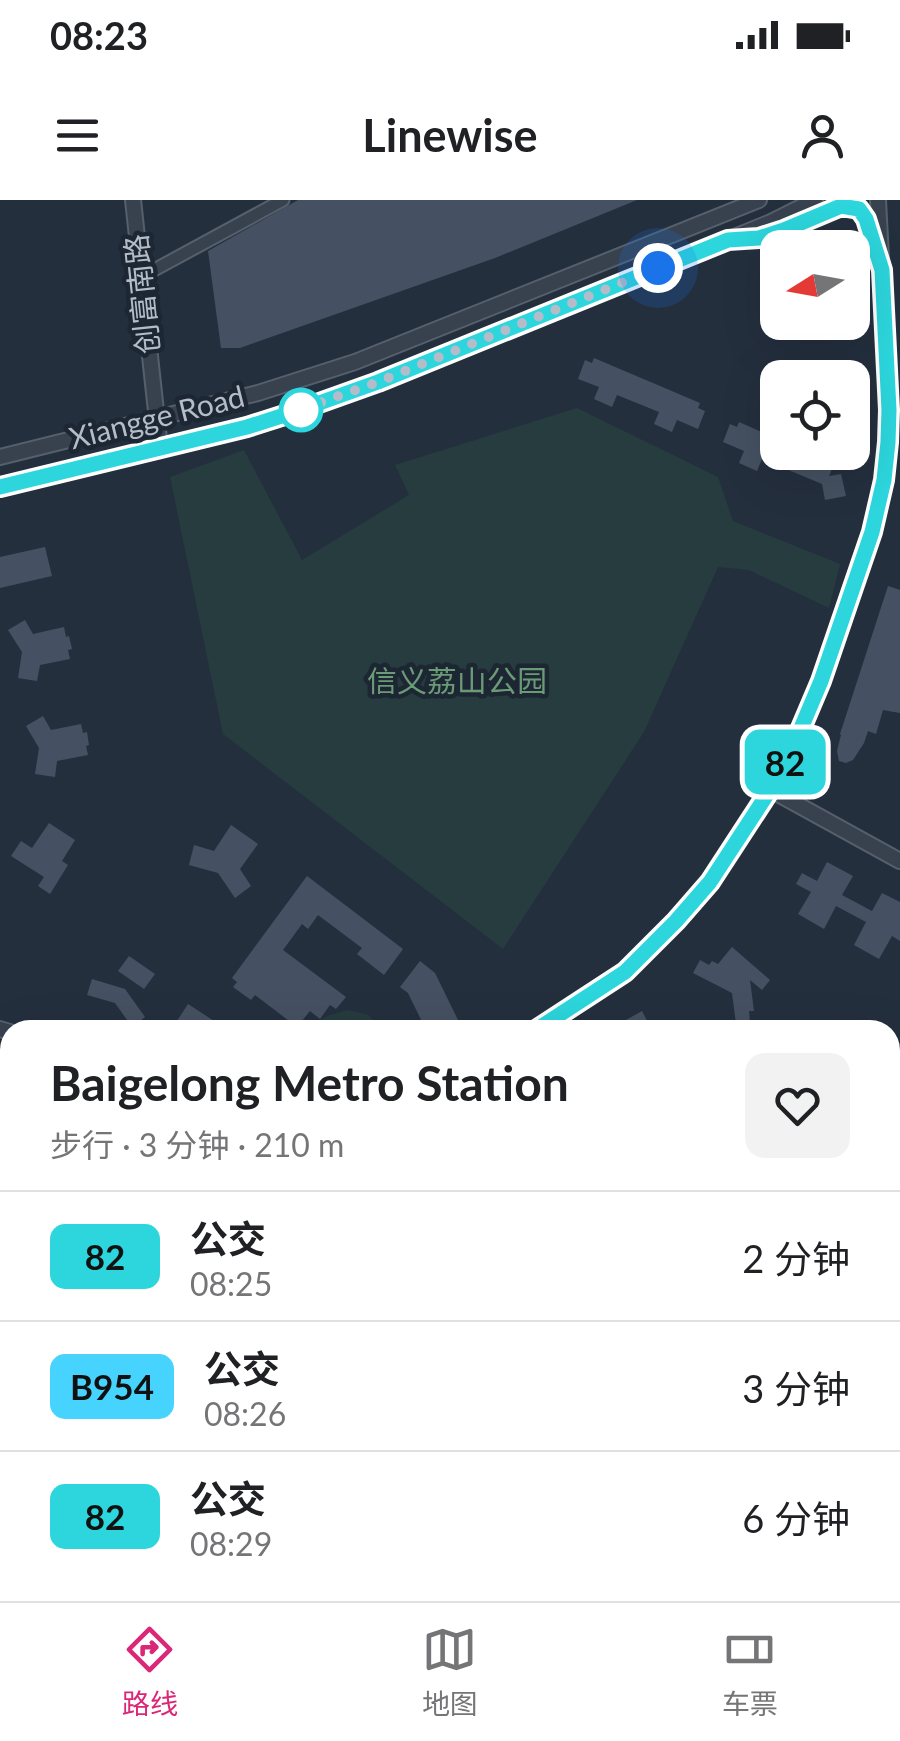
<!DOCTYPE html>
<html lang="zh">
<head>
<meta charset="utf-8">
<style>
  body { margin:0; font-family:Lato,"Noto Sans SC",sans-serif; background:#f2f2f2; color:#202124; height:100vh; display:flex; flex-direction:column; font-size:38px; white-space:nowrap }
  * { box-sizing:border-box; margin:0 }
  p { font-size:32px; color:#757577 }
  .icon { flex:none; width:55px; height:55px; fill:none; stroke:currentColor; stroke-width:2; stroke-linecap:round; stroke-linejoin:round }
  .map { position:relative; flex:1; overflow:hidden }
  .sheet { position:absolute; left:0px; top:820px; width:900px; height:582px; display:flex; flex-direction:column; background:#fff; border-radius:30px 30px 0 0; box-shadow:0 10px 40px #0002 }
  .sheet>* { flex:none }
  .badge { padding:0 20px; border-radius:15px; font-size:35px; line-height:65px }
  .needle { width:65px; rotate:259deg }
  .buttons { position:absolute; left:760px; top:30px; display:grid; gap:20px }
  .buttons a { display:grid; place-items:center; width:110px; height:110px; border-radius:20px; background:#fff; box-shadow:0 10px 40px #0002; font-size:50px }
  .you { position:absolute; width:50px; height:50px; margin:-25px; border:8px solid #fff; border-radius:50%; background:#1a73e8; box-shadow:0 0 0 15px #1a73e833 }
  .map>.badge { position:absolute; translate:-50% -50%; box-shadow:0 0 0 5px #fff }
  .round { display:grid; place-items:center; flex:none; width:105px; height:105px; border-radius:20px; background:#f2f2f2 }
  .headline { display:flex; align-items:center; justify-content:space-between; height:170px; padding:0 50px }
  h1 { font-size:48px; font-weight:700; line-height:75px }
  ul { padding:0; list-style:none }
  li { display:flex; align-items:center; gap:30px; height:130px; padding:0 50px; border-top:2px solid #e0e0e0 }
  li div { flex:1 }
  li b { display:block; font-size:38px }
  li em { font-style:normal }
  li .badge { min-width:110px; font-weight:700; text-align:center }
  .status { display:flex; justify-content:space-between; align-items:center; height:70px; padding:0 50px; background:#fff; direction:ltr }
  .status svg { height:28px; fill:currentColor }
  header { display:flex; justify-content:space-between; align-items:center; height:130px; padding:0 50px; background:#fff; font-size:45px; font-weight:700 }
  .tabs { display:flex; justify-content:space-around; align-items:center; height:140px; border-top:2px solid #e0e0e0; background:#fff; font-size:28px; color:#757577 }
  .tabs a { display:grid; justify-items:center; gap:5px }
  .tabs .selected { color:#db2777 }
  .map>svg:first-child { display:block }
  .green { fill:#263c3f }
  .building { fill:#455162 }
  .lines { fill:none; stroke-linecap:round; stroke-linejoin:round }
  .minor-casing { stroke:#565f6c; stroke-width:15 }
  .tertiary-casing { stroke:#565f6c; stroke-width:18 }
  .minor { stroke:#38414e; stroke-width:11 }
  .tertiary { stroke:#38414e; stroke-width:14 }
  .line-casing { stroke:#fff; stroke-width:22 }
  .line { stroke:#2cd6dc; stroke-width:15 }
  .walk { stroke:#b4bcc9; stroke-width:10; stroke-dasharray:0 18 }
  .stop-dot { fill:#fff; stroke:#2cd6dc; stroke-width:5 }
  .labels { text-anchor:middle; stroke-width:9; stroke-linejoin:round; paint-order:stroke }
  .street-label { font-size:30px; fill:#b4bcc9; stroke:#1d2633 }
  .park-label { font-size:30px; fill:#6b9a76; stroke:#1d2633 }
</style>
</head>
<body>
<div class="status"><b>08:23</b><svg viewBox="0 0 49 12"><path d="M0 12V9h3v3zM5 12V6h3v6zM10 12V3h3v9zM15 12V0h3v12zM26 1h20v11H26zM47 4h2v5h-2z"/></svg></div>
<header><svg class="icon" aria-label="menu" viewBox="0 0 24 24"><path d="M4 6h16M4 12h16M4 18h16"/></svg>Linewise<svg class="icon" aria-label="person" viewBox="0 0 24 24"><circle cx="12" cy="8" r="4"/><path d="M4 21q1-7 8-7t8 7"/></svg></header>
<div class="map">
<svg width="900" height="1401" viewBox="0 0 900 1401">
  <rect width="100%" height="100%" fill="#242f3e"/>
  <!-- green -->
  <path class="green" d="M577 208 718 277 733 321 840 364 829 408 749 370 718 367 644 532 503 749 223 534 170 277 244 250 302 360 409 295 395 265Z
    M348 810 368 815 384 830C379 830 374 831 369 830 353 824 356 818 335 825L337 830H300L330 815Z
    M900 1226V1401H779L776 1393 890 1392V1228Z"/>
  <!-- building -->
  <path class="building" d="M298 0H637L495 58 240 148H221L208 51Z
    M594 158 700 203 698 208 705 211 698 229 677 220 672 232 654 224 659 212 617 195 612 207 594 199 599 187 578 179 585 160 592 163Z
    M739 222 778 239V252H798L817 261 821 252H839L829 276 841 274 846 296 825 300 822 284 762 259 757 271 739 263 744 251 723 242 730 224 737 227Z
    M45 347 52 376 0 388V357Z
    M888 386 900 390V513L883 510 876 534 868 531 864 543 853 560 846 563 839 561 837 551 841 535 840 534Z
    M25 420 33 434 64 427 66 437 69 436 72 449 68 450 70 459 40 465 37 481 18 478 22 452 8 430Z
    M43 516 51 530 81 524 83 533 87 532 89 545 86 546 88 555 57 561 55 577 35 574 39 548 26 526Z
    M49 623 75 640 62 661 68 665 50 694 38 686 44 677 11 656 21 641 32 648Z
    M231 625 258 644 240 669 251 686 235 698 218 673 189 665 194 645 214 651Z
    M827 662 853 676 842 695 872 711 882 693 900 702V741L892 736 879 759 854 745 866 722 836 706 824 729 798 714 811 692 796 684 802 673 817 681Z
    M307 676 403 749 384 775 357 754 362 748 318 715 308 729 302 724 283 750 346 797 336 809 330 805 320 819 310 811 297 827 255 795 251 800 233 787 237 782 232 778Z
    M732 747 770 780 762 790 750 780 754 811H749L750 822 736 824 732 793 693 773 700 760 709 765 712 761 718 764Z
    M129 756 155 774 144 789 118 771Z
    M420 761 435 773 458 820 437 830H426L408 793 400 787Z
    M92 779 125 789 145 817 132 827 115 803 87 795Z
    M188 804 228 830H171Z
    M642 811 652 830H608Z
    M900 1027V1054L890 1056V1029Z
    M10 1076V1131L0 1139V1084Z"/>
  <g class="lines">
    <!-- minor casing -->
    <g class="minor-casing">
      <path id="minor" d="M143 76 283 0
        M890 1274 900 1319"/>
    </g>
    <!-- tertiary casing -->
    <g class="tertiary-casing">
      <path id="tertiary" d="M133 0 160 248
        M743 39C778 36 811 21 841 5 869 7 869 30 876 52
        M0 257 258 193 355 162 759 0
        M0 287 247 227 294 213 378 182 771 22 815 0
        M771 590 900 661
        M0 829 10 832
        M536 830 625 771 676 721 710 682 771 590 796 539 821 481 872 332 884 280 889 210 878 0
        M890 1182 900 1180
        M0 1187 10 1181
        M890 1201 900 1199
        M337 1401 345 1392
        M367 1401 376 1392"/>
    </g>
    <!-- minor -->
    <use href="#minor" class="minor"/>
    <!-- tertiary -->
    <use href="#tertiary" class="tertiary"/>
  </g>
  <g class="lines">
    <!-- line casing -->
    <g class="line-casing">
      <path id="line" d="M0 287 247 227 294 212 378 182 728 40 759 38 784 30 841 6 859 9 866 19 882 70 889 210 888 242 884 280 872 332 821 481 796 540 770 590 710 682 676 721 625 772 536 830"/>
    </g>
    <!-- line -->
    <use href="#line" class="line"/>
    <!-- walk -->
    <path class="walk" d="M301 210 294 212 378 182 658 68"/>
  </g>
  <!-- markers -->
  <circle class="stop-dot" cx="301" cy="210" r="20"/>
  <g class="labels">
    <!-- street labels -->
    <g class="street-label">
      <text transform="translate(143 94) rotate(-96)" y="10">创富南路</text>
      <text transform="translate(157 218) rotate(-14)" y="10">Xiangge Road</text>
    </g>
    <!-- park labels -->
    <g class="park-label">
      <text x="457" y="492">信义荔山公园</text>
    </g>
  </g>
</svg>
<div class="buttons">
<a><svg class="needle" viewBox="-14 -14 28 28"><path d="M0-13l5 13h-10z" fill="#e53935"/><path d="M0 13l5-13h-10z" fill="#757577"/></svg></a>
<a><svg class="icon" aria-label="locate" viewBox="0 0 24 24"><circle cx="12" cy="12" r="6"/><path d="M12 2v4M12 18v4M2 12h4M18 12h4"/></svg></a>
</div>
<div class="you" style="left:658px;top:68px"></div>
<b class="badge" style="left:785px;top:562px;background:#2cd6dc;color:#111">82</b>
<section class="sheet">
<div class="headline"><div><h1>Baigelong Metro Station</h1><p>步行 · 3 分钟 · 210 m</p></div><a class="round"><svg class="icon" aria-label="heart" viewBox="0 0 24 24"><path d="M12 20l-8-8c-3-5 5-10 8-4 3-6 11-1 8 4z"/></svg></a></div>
<ul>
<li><span class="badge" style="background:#2cd6dc;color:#111">82</span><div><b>公交</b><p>08:25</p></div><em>2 分钟</em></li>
<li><span class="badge" style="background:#46d4ff;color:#111">B954</span><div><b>公交</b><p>08:26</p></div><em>3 分钟</em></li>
<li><span class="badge" style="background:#2cd6dc;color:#111">82</span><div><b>公交</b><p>08:29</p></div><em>6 分钟</em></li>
</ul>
</section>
</div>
<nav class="tabs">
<a class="selected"><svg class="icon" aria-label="directions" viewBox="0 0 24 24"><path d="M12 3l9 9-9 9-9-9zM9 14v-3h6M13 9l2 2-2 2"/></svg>路线</a>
<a><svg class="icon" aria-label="map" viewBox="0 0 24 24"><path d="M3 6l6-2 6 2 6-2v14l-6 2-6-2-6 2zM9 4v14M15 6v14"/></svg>地图</a>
<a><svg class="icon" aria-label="tickets" viewBox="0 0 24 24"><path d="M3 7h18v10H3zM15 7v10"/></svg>车票</a>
</nav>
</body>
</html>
